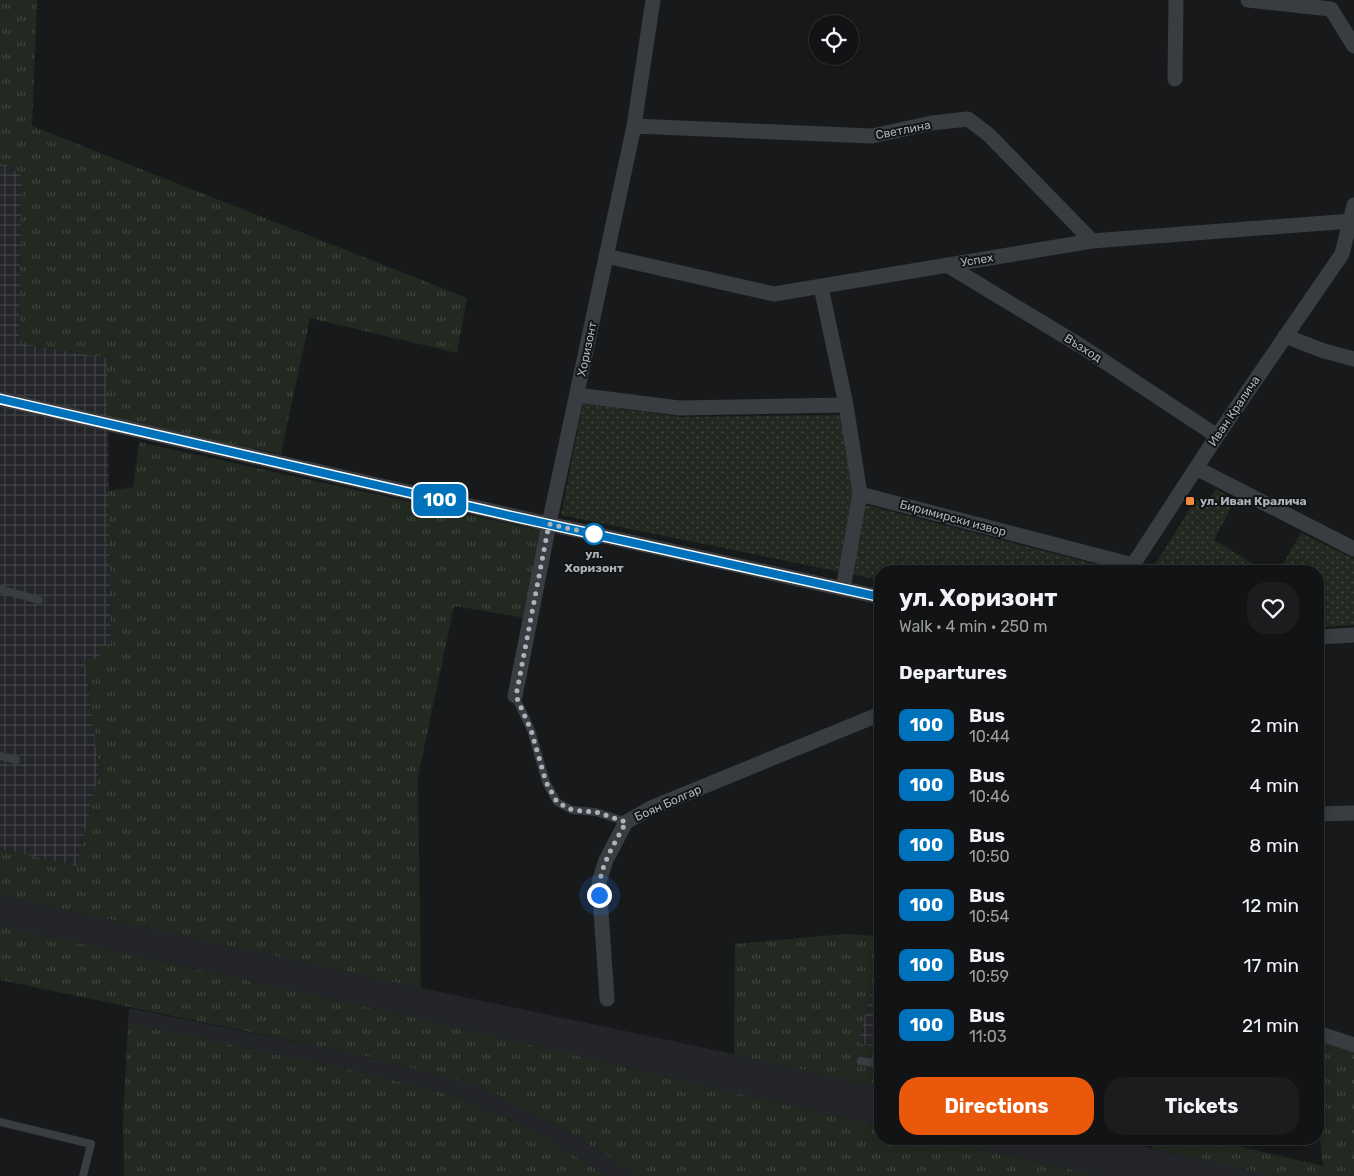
<!DOCTYPE html>
<html lang="en">
<head>
<meta charset="utf-8">
<style>
  body { margin:0; font-family:Rubik,sans-serif; background:#1b1c1d; color:#f1f3f6; height:100vh; display:flex; flex-direction:column; font-size:19px; white-space:nowrap }
  * { box-sizing:border-box; margin:0 }
  p { font-size:16px; color:#9c9ea0 }
  .icon { flex:none; width:28px; height:28px; fill:none; stroke:currentColor; stroke-width:2; stroke-linecap:round; stroke-linejoin:round }
  .map { position:relative; flex:1; overflow:hidden }
  .sheet { position:absolute; left:874px; top:565px; width:450px; height:580px; display:flex; flex-direction:column; background:#121314; border-radius:20px; box-shadow:0 2px 12px #0003,0 0 0 1px #313234 }
  .sheet>* { flex:none }
  .badge { padding:0 10px; border-radius:8px; font-size:18px; line-height:32px }
  .buttons { position:absolute; left:809px; top:15px; display:grid; gap:10px }
  .buttons a { display:grid; place-items:center; width:50px; height:50px; border-radius:50%; background:#121314; box-shadow:0 2px 12px #0003,0 0 0 1px #313234; font-size:25px }
  .you { position:absolute; width:25px; height:25px; margin:-12px; border:4px solid #fff; border-radius:50%; background:#1a73e8; box-shadow:0 0 0 8px #1a73e833 }
  .map>.badge { position:absolute; translate:-50% -50%; box-shadow:0 0 0 2px #fff }
  h2 { padding:0 25px; font-size:19px; line-height:45px }
  .round { display:grid; place-items:center; flex:none; width:52px; height:52px; border-radius:20px; background:#1b1c1d }
  .head { display:flex; align-items:center; justify-content:space-between; height:85px; padding:0 25px }
  h1 { font-size:24px; font-weight:700; line-height:38px }
  .primary-button { display:flex; gap:10px; margin-top:auto; padding:10px 25px }
  .primary-button a { flex:1; height:58px; border-radius:20px; background:#ea580c; color:#fff; font-size:20px; font-weight:700; line-height:58px; text-align:center }
  .primary-button a+a { background:#1b1c1d; color:#f1f3f6 }
  ul { padding:0; list-style:none }
  li { display:flex; align-items:center; gap:15px; height:60px; padding:0 25px }
  li div { flex:1 }
  li b { display:block; font-size:19px }
  li em { font-style:normal }
  li .badge { min-width:55px; font-weight:700; text-align:center }
  .map>svg:first-child { display:block }
  .built { fill:#242528 }
  .industrial { fill:url(#industrial-grid) }
  .grass { fill:url(#grass-tufts) }
  .park { fill:url(#park-dots) }
  .lines { fill:none; stroke-linecap:round; stroke-linejoin:round }
  .service { stroke:#393c40; stroke-width:8 }
  .minor { stroke:#393c40; stroke-width:15 }
  .line-casing { stroke:#fff; stroke-width:11 }
  .line { stroke:#0072bc; stroke-width:8 }
  .walk { stroke:#abb3ba; stroke-width:5; stroke-dasharray:0 9 }
  .poi-dot { fill:#f18a3a; stroke:#131416; stroke-width:2 }
  .stop-dot { fill:#fff; stroke:#0072bc; stroke-width:2.5 }
  .labels { text-anchor:middle; stroke-width:4; stroke-linejoin:round; paint-order:stroke }
  .street-label { font-size:12px; fill:#abb3ba; stroke:#131416 }
  .poi-label { font-size:12px; font-weight:bold; fill:#abb3ba; stroke:#131416; text-anchor:start }
  .stop-label { font-size:12px; font-weight:bold; fill:#abb3ba; stroke:#131416 }
</style>
</head>
<body>
<div class="map">
<svg width="1354" height="1176" viewBox="0 0 1354 1176">
  <defs>
    <pattern id="industrial-grid" width="8" height="8" patternUnits="userSpaceOnUse" patternTransform="scale(1.25)"><rect width="8" height="8" fill="#242528"/><path d="M0 4h8M4 0v8" fill="none" stroke="#414245"/></pattern>
    <pattern id="grass-tufts" width="24" height="20" patternUnits="userSpaceOnUse" patternTransform="scale(1.25)"><rect width="24" height="20" fill="#212920"/><path d="M3 7l-1-3M5 7V3M7 7l1-3M15 17l-1-3M17 17v-4M19 17l1-3" fill="none" stroke="#3f463e"/></pattern>
    <pattern id="park-dots" width="8" height="8" patternUnits="userSpaceOnUse" patternTransform="scale(1.25)"><rect width="8" height="8" fill="#212920"/><path d="M2 2h.1M6 6h.1" fill="none" stroke="#3f463e" stroke-width="1.8" stroke-linecap="round"/></pattern>
  </defs>
  <rect width="100%" height="100%" fill="#18191b"/>
  <!-- built -->
  <path class="built" d="M0 895 421 988 734 1054 880 1087V1127L407 1016 0 926Z
    M129 1008 366 1056 483 1087 567 1130 639 1176H607L535 1132 454 1096 365 1073 128 1023Z
    M933 1139H1111L1277 1176H1099Z"/>
  <!-- industrial -->
  <path class="industrial" d="M0 164 7 165 22 176 19 343 107 358 111 646 100 659 85 660 99 772 77 866 0 849Z
    M878 963 880 964V1048L858 1043Z"/>
  <!-- grass -->
  <path class="grass" d="M0 0H37L32 126 467 298 457 353 310 318 281 454 107 417V358L19 343 22 176 7 165 0 164Z
    M139 442 533 529 549 524 531 619 454 606 418 777 421 988 0 895V849L77 866 99 772 85 659H100V646L111 645 108 491 133 487Z
    M0 926 407 1016 880 1127V1139H933L1099 1176H639L567 1130 483 1087 366 1056 0 980Z
    M845 934 880 936V964H878L858 1043 880 1048V1087L734 1054 735 944Z
    M128 1023 365 1073 454 1096 535 1132 607 1176H124L123 1120Z
    M1318 1041 1354 1053V1176H1277L1152 1148 1154 1139H1209L1323 1166 1318 1120Z"/>
  <!-- park -->
  <path class="park" d="M583 403 681 417 841 415 854 502 1114 569 1113 571H880V580L561 515Z
    M1216 489 1235 500 1214 540 1265 571H1151L1196 499 1206 504Z
    M1301 533 1354 559V625L1318 627V571H1279Z"/>
  <g class="lines">
    <!-- service -->
    <path class="service" d="M0 589 39 600
      M515 696 531 730 546 782 557 802 572 810 596 812 626 822
      M0 756 16 760
      M861 1061 880 1064
      M0 1122 91 1144 83 1176"/>
    <!-- minor -->
    <path class="minor" d="M1248 0 1331 9 1354 46
      M1175 79 1176 0
      M634 126 872 136 932 123 968 119 989 135 1092 241
      M606 256 774 294 1092 241 1351 221
      M947 265 1081 346 1217 436
      M821 287 846 405 860 494 843 589
      M1285 336 1324 351 1354 359
      M577 395 679 408 846 405
      M0 399 549 524 880 597
      M1196 468 1354 549
      M860 494 1133 565
      M1129 571 1217 436 1342 254 1354 205
      M1318 637 1354 635
      M515 696 549 524 634 126 653 0
      M1318 814 1354 813
      M607 999 599 882 606 860 626 822 651 808 880 714
      M1318 1033 1354 1045"/>
  </g>
  <g class="lines">
    <!-- line casing -->
    <g class="line-casing">
      <path id="line" d="M0 399 511 516 880 597"/>
    </g>
    <!-- line -->
    <use href="#line" class="line"/>
    <!-- walk -->
    <path class="walk" d="M594 534 549 524 516 696 531 730 546 782 557 802 572 810 596 812 626 822C614 845 598 868 599 895"/>
  </g>
  <!-- markers -->
  <rect class="poi-dot" x="1185" y="496" width="10" height="10" rx="2.5"/>
  <circle class="stop-dot" cx="594" cy="534" r="10"/>
  <g class="labels">
    <!-- street labels -->
    <g class="street-label">
      <text transform="translate(903 130) rotate(-11)" y="4">Светлина</text>
      <text transform="translate(977 260) rotate(-9)" y="4">Успех</text>
      <text transform="translate(1083 348) rotate(32)" y="4">Възход</text>
      <text transform="translate(587 349) rotate(-78)" y="4">Хоризонт</text>
      <text transform="translate(1234 411) rotate(-56)" y="4">Иван Кралича</text>
      <text transform="translate(953 518) rotate(15)" y="4">Биримирски извор</text>
      <text transform="translate(668 803) rotate(-24)" y="4">Боян Болгар</text>
    </g>
    <!-- poi labels -->
    <g class="poi-label">
      <text x="1200" y="505">ул. Иван Кралича</text>
    </g>
    <!-- stop labels -->
    <g class="stop-label">
      <text x="594" y="558">ул.<tspan x="594" dy="14">Хоризонт</tspan></text>
    </g>
  </g>
</svg>
<div class="buttons">
<a><svg class="icon" aria-label="locate" viewBox="0 0 24 24"><circle cx="12" cy="12" r="6"/><path d="M12 2v4M12 18v4M2 12h4M18 12h4"/></svg></a>
</div>
<div class="you" style="left:599px;top:895px"></div>
<b class="badge" style="left:440px;top:500px;background:#0072bc;color:#fff">100</b>
<section class="sheet">
<div class="head"><div><h1>ул. Хоризонт</h1><p>Walk · 4 min · 250 m</p></div><a class="round"><svg class="icon" aria-label="heart" viewBox="0 0 24 24"><path d="M12 20l-8-8c-3-5 5-10 8-4 3-6 11-1 8 4z"/></svg></a></div>
<h2>Departures</h2>
<ul>
<li><span class="badge" style="background:#0072bc;color:#fff">100</span><div><b>Bus</b><p>10:44</p></div><em>2 min</em></li>
<li><span class="badge" style="background:#0072bc;color:#fff">100</span><div><b>Bus</b><p>10:46</p></div><em>4 min</em></li>
<li><span class="badge" style="background:#0072bc;color:#fff">100</span><div><b>Bus</b><p>10:50</p></div><em>8 min</em></li>
<li><span class="badge" style="background:#0072bc;color:#fff">100</span><div><b>Bus</b><p>10:54</p></div><em>12 min</em></li>
<li><span class="badge" style="background:#0072bc;color:#fff">100</span><div><b>Bus</b><p>10:59</p></div><em>17 min</em></li>
<li><span class="badge" style="background:#0072bc;color:#fff">100</span><div><b>Bus</b><p>11:03</p></div><em>21 min</em></li>
</ul>
<div class="primary-button"><a>Directions</a><a>Tickets</a></div>
</section>
</div>
</body>
</html>
